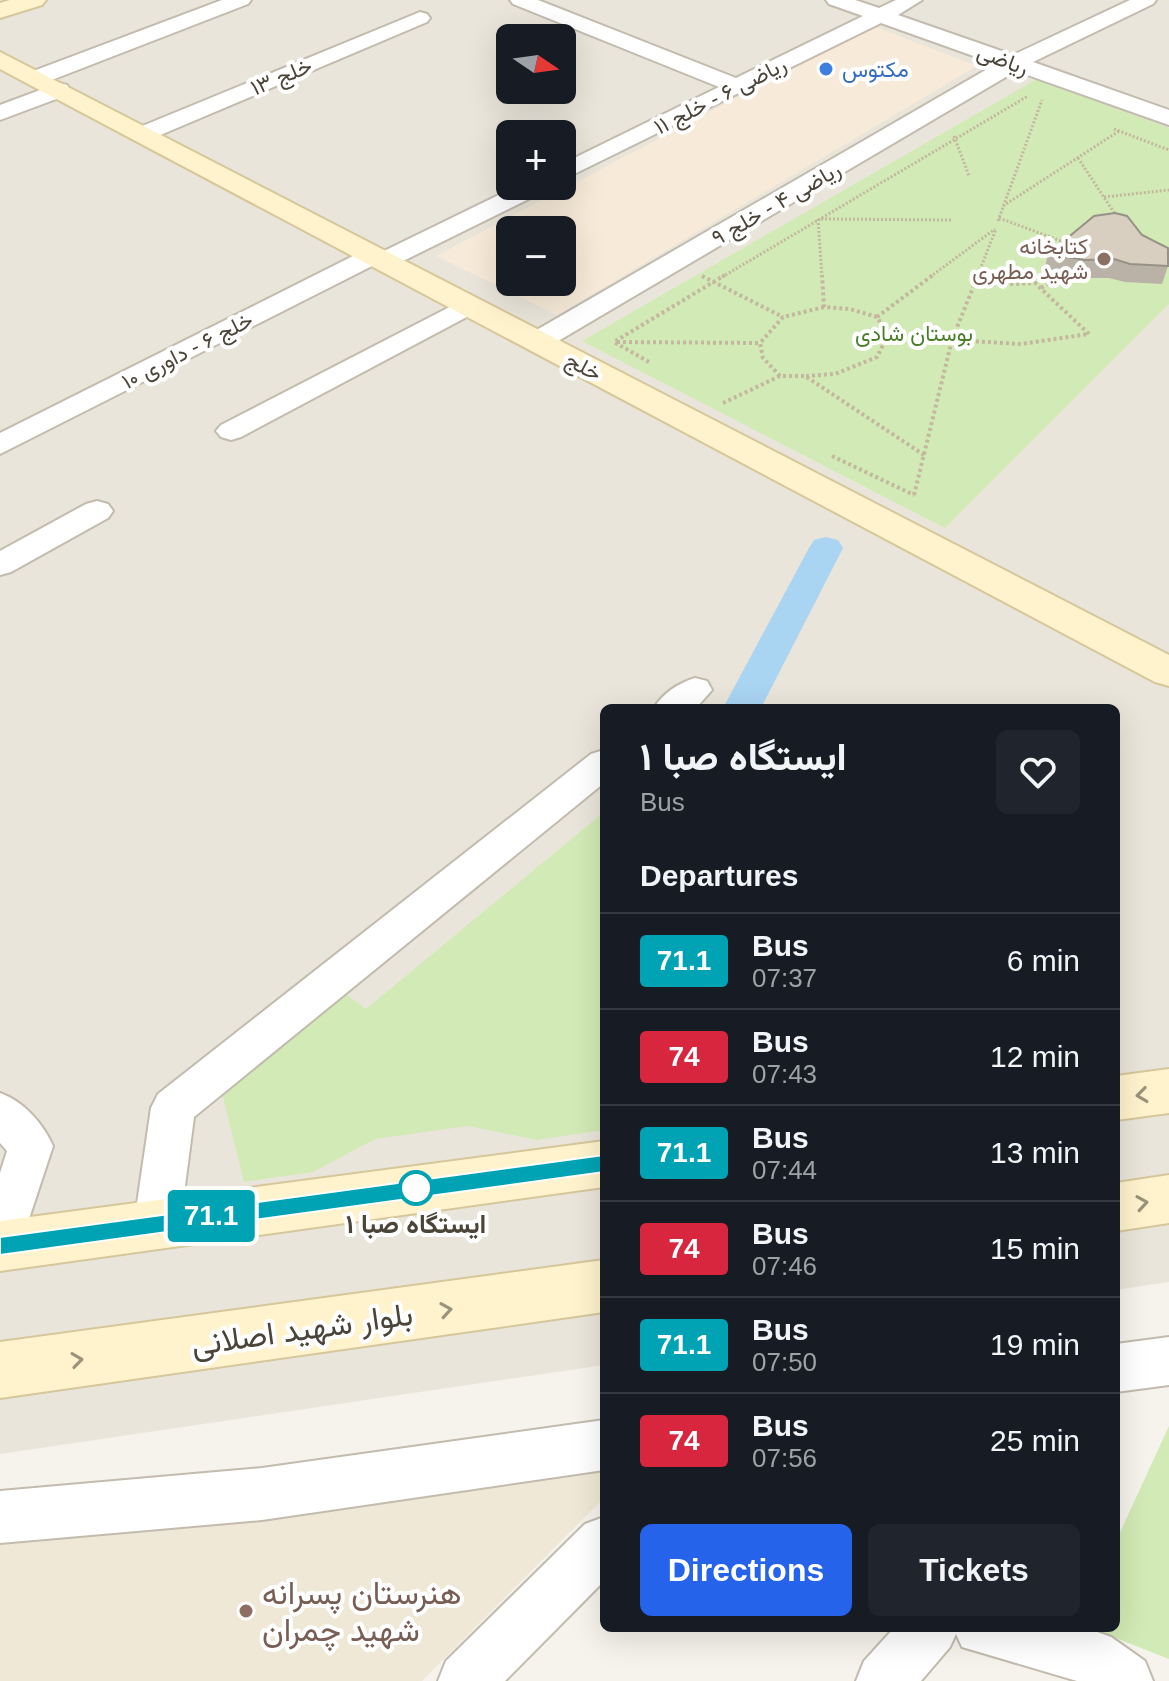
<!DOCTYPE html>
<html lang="en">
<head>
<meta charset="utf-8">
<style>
  body { margin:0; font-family:Arial,Vazirmatn,sans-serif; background:#20242c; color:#f1f3f6; height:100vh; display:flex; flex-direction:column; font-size:30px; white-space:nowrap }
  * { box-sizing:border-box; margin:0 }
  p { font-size:26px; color:#9ea1a6 }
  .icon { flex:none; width:44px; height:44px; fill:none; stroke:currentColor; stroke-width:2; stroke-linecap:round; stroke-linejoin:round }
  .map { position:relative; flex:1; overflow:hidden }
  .details { position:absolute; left:600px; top:704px; width:520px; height:928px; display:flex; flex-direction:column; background:#171b24; border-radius:12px; box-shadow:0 8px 32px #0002 }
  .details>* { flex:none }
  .badge { padding:0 16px; border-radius:6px; font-size:28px; line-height:52px }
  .needle { width:52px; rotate:103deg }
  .controls { position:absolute; left:496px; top:24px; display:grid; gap:16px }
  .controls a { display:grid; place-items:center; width:80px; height:80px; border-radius:12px; background:#171b24; box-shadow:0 8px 32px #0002; font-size:40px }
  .map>.badge { position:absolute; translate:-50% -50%; box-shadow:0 0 0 4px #fff }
  h2 { padding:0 40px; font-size:30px; line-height:72px }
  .round { display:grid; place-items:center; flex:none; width:84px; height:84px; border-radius:12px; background:#20242c }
  .overview { display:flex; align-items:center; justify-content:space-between; height:136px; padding:0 40px }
  h1 { font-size:38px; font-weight:800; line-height:60px }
  .cta { display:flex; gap:16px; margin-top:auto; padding:16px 40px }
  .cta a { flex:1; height:92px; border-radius:12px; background:#2563eb; color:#fff; font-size:32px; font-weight:800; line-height:92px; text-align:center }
  .cta a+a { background:#20242c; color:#f1f3f6 }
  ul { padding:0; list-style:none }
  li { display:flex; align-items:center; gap:24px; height:96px; padding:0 40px; border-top:2px solid #363941 }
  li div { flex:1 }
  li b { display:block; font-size:30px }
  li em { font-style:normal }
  li .badge { min-width:88px; font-weight:700; text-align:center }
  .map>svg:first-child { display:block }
  .residential { fill:#eae5da; fill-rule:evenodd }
  .commercial { fill:#f7ead8; fill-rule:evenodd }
  .education { fill:#efe8d6 }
  .green { fill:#d2eab5 }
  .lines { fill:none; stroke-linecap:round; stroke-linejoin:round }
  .canal { fill:#a9d4f2; fill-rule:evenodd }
  .street-casing { stroke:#c2bbae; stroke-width:4 }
  .secondary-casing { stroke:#d6c79b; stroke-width:4 }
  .path-far1 { stroke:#c4b79f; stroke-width:3; stroke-dasharray:2 2; stroke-linecap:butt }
  .path { stroke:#c4b79f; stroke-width:4; stroke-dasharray:3 3; stroke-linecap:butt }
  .street { fill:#fff; fill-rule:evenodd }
  .secondary { fill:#fff3cd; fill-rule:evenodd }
  .wall { fill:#bab2a6 }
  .building { fill:#d8cfc1; stroke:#979187; stroke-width:2 }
  .oneway { stroke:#9c937c }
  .line { fill:#00a3b4; stroke:#fff; stroke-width:2 }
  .shop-dot { fill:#3f7fe0; stroke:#fff; stroke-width:3 }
  .education-dot { fill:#8d6e63; stroke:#fff; stroke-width:3 }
  .stop-dot { fill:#fff; stroke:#00a3b4; stroke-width:4 }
  .labels { text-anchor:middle; stroke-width:8; stroke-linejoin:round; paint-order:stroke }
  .far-street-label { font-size:22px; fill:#4b4439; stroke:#fff }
  .far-shop-label { font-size:22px; fill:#366cbe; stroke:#fff; text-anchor:start }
  .far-education-label { font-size:22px; fill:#785e54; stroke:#fff; text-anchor:end }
  .far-park-label { font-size:22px; fill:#4a7f2a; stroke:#fff }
  .stop-label { font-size:26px; font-weight:bold; fill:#4b4439; stroke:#fff }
  .near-street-label { font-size:32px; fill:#4b4439; stroke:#fff }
  .near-education-label { font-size:32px; fill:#785e54; stroke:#fff; text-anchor:start }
</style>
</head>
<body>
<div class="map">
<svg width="1169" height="1681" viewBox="0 0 1169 1681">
  <rect width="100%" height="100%" fill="#f6f3ec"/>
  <!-- residential -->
  <path class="residential" d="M0 0H1169V1282L1116 1290V708H604V1365L0 1454ZM510 38H562V90H510ZM510 134H562V186H510ZM510 230H562V282H510Z"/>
  <!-- commercial -->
  <path class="commercial" d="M873 26 977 66 557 315 436 256ZM510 230H562V282H510Z"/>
  <!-- education -->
  <path class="education" d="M604 1446V1498L422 1681H0V1541Z"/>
  <!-- green -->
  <path class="green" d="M1037 79 1169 128V304L945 528 582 341Z
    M604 812V1130L537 1140 468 1126 375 1139 313 1172 244 1182 221 1089 346 994 366 1009Z
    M1169 1426V1659L1103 1633 1101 1628H1116V1541Z"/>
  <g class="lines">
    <!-- canal -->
    <path class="canal" d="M826 537 838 540 843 548 761 708H723L809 548 814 540Z"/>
    <!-- street casing -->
    <g class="street-casing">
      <path id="street" d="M222 0H251L248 4 44 83 36 85 25 78 28 73Z
        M510 0H538L736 78 863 16 829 4 826 0H855L879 8 896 0H922L898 15 1013 55 1130 0H1156L1153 4 1033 62 1169 110V125L1016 71 548 347 538 349 528 347 524 341 528 335 996 64 881 23 562 180V164L719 87 513 4Z
        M420 12 427 14 430 18 427 22 151 139H135L131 134 135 129Z
        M59 83 67 85 70 90 67 95 0 120V105Z
        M517 186H548L545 191 393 266 384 269 374 265 0 454V433L365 250 374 247 384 251Z
        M469 297 478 299 482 305 478 311 241 437 231 440 221 437 216 431 221 425Z
        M97 501 108 504 113 511 108 518 11 572 0 575V551L86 504Z
        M695 678 707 681 712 690 696 708H654C663 693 679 683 695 678Z
        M604 750V783L194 1117 180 1224 173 1239 157 1245 141 1239 134 1224 151 1108 158 1094 591 754Z
        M0 1093C23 1101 43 1123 53 1146L16 1258 0 1265V1173L7 1151 0 1143Z
        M1169 1337V1385L1116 1392V1344Z
        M604 1420V1470L262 1520 0 1543V1491L262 1468Z
        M604 1517V1581L505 1681H438L446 1661 585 1524Z
        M894 1628H1086L1111 1637 1145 1661 1153 1681H1077L962 1647 956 1634 950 1647 921 1681H856L864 1661Z"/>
    </g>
    <!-- secondary casing -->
    <g class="secondary-casing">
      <path id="secondary" d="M10 0H46L42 5 0 18V3Z
        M0 52 1169 655V686L1155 682 0 69Z
        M1169 1069V1113L1116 1120V1076Z
        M604 1141V1187L0 1271V1221Z
        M1169 1175V1223L1116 1231V1183Z
        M604 1260V1312L0 1398V1342Z"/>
    </g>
    <!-- path-far1 -->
    <path class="path-far1" d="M1114 129 1169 150
      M954 136 969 176
      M1078 158 1117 217
      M1104 197 1169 190
      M1003 206 1119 131
      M999 218 1064 242
      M818 219 822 277
      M821 219 951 220
      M998 221 1042 100
      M1051 269 1057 277
      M722 277 1028 96
      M930 277 995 229
      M977 277 996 229"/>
    <!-- path -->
    <path class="path" d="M702 276 783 317
      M1041 288 1058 278 1056 275
      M824 307 783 317 760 343 763 358 780 376H805L924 455
      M877 317 933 275
      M952 340 1021 344 1089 334 1035 283 973 286
      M617 342 760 343
      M649 362 614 342 725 275
      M806 376 835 374 877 357 888 335 877 317 850 309 824 307 822 275
      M723 403 780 376
      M832 456 914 495
      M914 495 952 340 978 275"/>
    <!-- street -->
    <use href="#street" class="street"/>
    <!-- secondary -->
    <use href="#secondary" class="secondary"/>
  </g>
  <!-- wall -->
  <path class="wall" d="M1142 235 1168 266 1162 284 1125 282 1109 278H1080L1044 272 1048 254Z"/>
  <!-- building -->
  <path class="building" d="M1115 213 1127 216 1142 235 1168 248V266L1130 264 1114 259 1085 260 1048 254 1094 216Z"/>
  <!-- one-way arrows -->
  <defs><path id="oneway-chevron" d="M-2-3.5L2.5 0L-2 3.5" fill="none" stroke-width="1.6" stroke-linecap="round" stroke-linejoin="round" transform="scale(2)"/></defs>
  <g class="oneway">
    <use href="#oneway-chevron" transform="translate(1142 1095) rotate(173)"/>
    <use href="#oneway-chevron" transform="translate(1142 1203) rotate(-9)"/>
    <use href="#oneway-chevron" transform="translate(446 1310) rotate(-9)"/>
    <use href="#oneway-chevron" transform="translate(77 1360) rotate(-8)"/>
  </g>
  <!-- line -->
  <path class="line" d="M604 1155 611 1158 613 1164 611 1170 604 1172 0 1255V1237Z"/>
  <!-- markers -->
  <circle class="shop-dot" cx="826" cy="69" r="8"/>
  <g class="education-dot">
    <circle cx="1104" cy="259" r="8"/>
    <circle cx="246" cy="1611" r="8"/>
  </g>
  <circle class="stop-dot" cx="416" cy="1188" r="16"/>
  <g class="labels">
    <!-- far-street labels -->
    <g class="far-street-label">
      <text transform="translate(1003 59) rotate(20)" y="8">ریاضی</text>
      <text transform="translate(281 76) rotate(-23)" y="8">خلج ۱۳</text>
      <text transform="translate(720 95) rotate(-27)" y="8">ریاضی ۶ - خلج ۱۱</text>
      <text transform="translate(776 203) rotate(-30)" y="8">ریاضی ۴ - خلج ۹</text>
      <text transform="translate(187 350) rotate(-27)" y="8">خلج ۶ - داوری ۱۰</text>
      <text transform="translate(584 366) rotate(28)" y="8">خلج</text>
    </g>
    <!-- far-shop labels -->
    <g class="far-shop-label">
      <text x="842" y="77">مکتوس</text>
    </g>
    <!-- far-education labels -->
    <g class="far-education-label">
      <text x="1088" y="254">کتابخانه<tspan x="1088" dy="25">شهید مطهری</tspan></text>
    </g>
    <!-- far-park labels -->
    <g class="far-park-label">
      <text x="914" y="341">بوستان شادی</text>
    </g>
    <!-- stop labels -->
    <g class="stop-label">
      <text x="416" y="1233">ایستگاه صبا ۱</text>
    </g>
    <!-- near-street labels -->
    <g class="near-street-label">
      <text transform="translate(302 1329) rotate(-8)" y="11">بلوار شهید اصلانی</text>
    </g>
    <!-- near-education labels -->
    <g class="near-education-label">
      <text x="262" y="1604">هنرستان پسرانه<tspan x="262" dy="37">شهید چمران</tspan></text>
    </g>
  </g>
</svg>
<div class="controls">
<a><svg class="needle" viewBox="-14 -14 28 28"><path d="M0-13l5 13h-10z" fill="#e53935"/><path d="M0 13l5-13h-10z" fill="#9ea1a6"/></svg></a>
<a>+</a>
<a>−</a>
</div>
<b class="badge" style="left:211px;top:1216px;background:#00a3b4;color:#fff">71.1</b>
<section class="details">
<div class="overview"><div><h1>ایستگاه صبا ۱</h1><p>Bus</p></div><a class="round"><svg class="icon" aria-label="heart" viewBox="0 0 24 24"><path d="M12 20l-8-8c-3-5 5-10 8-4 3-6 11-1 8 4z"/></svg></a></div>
<h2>Departures</h2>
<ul>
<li><span class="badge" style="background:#00a3b4;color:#fff">71.1</span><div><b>Bus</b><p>07:37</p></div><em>6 min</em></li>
<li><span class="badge" style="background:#d7263d;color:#fff">74</span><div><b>Bus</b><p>07:43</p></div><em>12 min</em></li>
<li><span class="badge" style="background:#00a3b4;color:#fff">71.1</span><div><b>Bus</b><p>07:44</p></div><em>13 min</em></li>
<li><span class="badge" style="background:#d7263d;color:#fff">74</span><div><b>Bus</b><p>07:46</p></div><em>15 min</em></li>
<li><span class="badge" style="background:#00a3b4;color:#fff">71.1</span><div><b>Bus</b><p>07:50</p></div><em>19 min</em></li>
<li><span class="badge" style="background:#d7263d;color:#fff">74</span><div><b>Bus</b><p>07:56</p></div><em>25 min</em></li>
</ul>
<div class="cta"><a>Directions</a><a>Tickets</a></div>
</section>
</div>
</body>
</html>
